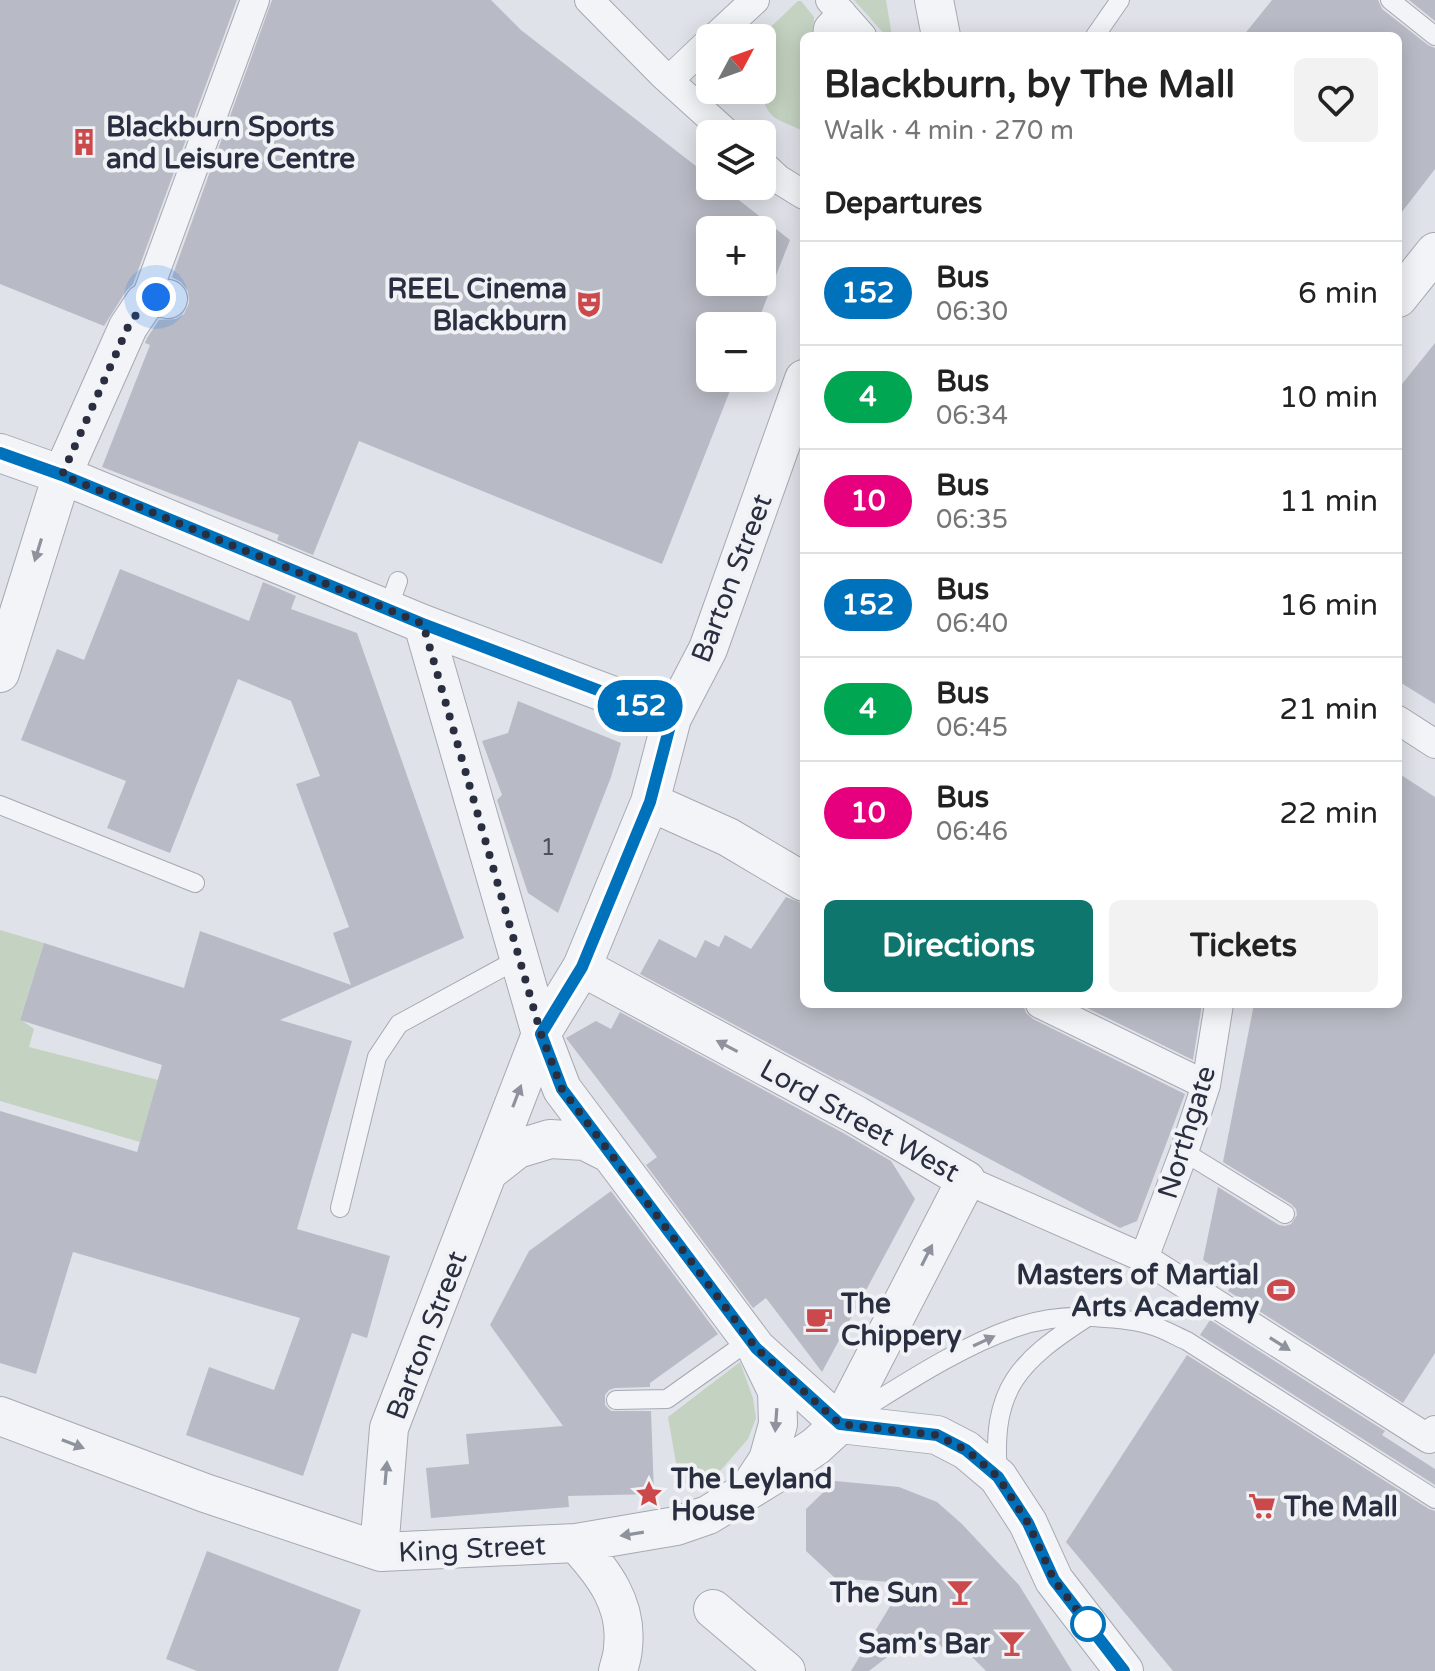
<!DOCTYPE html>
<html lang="en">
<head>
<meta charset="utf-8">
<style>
  body { margin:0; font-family:"Varela Round",sans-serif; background:#f2f2f2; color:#222; height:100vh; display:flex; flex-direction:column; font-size:30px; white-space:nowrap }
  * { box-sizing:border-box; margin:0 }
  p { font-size:26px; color:#767676 }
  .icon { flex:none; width:44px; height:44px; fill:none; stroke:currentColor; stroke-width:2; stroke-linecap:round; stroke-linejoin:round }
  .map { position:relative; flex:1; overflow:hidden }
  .panel { position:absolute; left:800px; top:32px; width:602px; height:976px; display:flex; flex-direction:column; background:#fff; border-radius:12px; box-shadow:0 4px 20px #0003 }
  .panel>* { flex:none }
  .badge { padding:0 16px; border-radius:26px; font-size:28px; line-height:52px }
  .needle { width:52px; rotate:49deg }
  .buttons { position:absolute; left:696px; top:24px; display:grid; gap:16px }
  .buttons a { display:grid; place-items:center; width:80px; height:80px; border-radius:12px; background:#fff; box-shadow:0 4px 20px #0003; font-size:40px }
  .you { position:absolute; width:40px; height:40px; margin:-20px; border:6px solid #fff; border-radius:50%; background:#1a73e8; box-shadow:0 0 0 12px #1a73e833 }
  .map>.badge { position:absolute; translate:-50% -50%; box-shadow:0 0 0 4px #fff }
  h2 { padding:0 24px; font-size:30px; line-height:72px }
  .round { display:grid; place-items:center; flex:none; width:84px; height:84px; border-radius:12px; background:#f2f2f2 }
  .headline { display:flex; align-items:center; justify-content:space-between; height:136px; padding:0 24px }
  h1 { font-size:38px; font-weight:700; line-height:60px }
  .primary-button { display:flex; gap:16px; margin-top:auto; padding:16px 24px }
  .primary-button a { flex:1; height:92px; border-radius:12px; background:#0f766e; color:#fff; font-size:32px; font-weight:700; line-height:92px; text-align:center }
  .primary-button a+a { background:#f2f2f2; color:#222 }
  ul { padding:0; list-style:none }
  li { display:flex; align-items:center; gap:24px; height:104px; padding:0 24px; border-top:2px solid #e0e0e0 }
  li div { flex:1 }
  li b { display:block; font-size:30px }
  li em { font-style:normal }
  li .badge { min-width:88px; font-weight:700; text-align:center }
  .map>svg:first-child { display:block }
  .green { fill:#c4d2c1 }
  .building { fill:#b8bbc5; fill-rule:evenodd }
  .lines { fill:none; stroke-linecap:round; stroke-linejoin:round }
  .service-casing { stroke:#a5a9b3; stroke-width:20 }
  .pedestrian-casing { stroke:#a5a9b3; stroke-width:30 }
  .minor-casing { stroke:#a5a9b3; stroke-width:40 }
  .service { stroke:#f3f4f7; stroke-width:18 }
  .pedestrian { stroke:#f3f4f7; stroke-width:28 }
  .minor { stroke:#f3f4f7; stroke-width:38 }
  .oneway { fill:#8e929c }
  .line-casing { stroke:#fff; stroke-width:18 }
  .line { stroke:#0072bc; stroke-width:12 }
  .walk { stroke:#292f40; stroke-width:8; stroke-dasharray:0 14.4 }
  .stop-dot { fill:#fff; stroke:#0072bc; stroke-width:4 }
  .labels { text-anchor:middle; stroke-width:8; stroke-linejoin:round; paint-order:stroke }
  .number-label { font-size:24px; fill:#4d5261 }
  .poi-label { font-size:28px; font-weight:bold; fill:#292f40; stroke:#f0f2f6; text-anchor:start }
  .street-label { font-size:28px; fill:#292f40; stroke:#f0f2f6 }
</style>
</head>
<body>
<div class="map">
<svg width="1435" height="1671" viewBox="0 0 1435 1671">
  <rect width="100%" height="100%" fill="#e0e2e9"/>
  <!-- green -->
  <path class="green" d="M854 0H886L892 36H886Z
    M798 1H801L814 17 812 36H804V126L801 130C773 117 770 121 759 90H762V38H759Z
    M0 930 44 943 20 1019 34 1029 29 1047 158 1080 140 1142 0 1101Z
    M740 1362 753 1398 756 1418 748 1439 720 1471 680 1486 668 1417Z"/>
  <!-- building -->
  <path class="building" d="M0 0H237L133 284 126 291 104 326 0 284Z
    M272 0H491L521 30 710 177V186H721L790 240 756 326H710V378H735L662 564 359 441 313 555 277 540 279 535 102 467 150 345 145 343 147 338 159 320 176 319 184 314 189 303 188 291 181 282 172 277ZM710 230H762V282H710Z
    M1272 0H1378L1382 9 1428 45 1435 48V169L1398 217V36H1243Z
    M1409 0H1435V21Z
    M1435 343V704L1398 681V389Z
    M120 569 249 621 263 582 296 596 291 609 357 633 464 938 280 1020 352 1041 297 1229 390 1256 367 1338 352 1333 303 1476 186 1435 209 1367 274 1390 300 1318 73 1252 36 1374 0 1363V1111L137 1152 162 1065 20 1020 44 943 184 988 200 931 351 985 333 933 349 927 296 784 320 776 291 701 238 679 170 853 107 828 126 781 21 740 57 649 84 660Z
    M518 701 621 743 611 777 558 913 528 893 497 800 502 795 482 741 508 733Z
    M1398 773 1435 797V1353L1403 1403 1228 1291 1235 1281 1203 1260 1218 1187 1279 1225 1285 1226 1291 1224 1297 1215 1296 1209 1291 1204 1223 1162 1254 1004H1398Z
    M786 897 804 904V1004H1023L1026 1013 1033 1019 1185 1094 1137 1221 1120 1228 839 1079 841 1082 640 974 659 939 696 958 705 940 719 947 725 935 751 949Z
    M1079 1004H1202L1193 1060Z
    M620 1012 845 1134 891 1161 915 1199 822 1372 766 1298 753 1308 646 1165 657 1157 566 1038 596 1021 611 1029Z
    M611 1191 718 1334 650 1383V1387L615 1388 609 1390 605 1395V1405L611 1411H651L654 1494 568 1496 569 1507 431 1518 426 1468 469 1464 466 1434 563 1426 490 1325 529 1251Z
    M1210 1320 1385 1431 1382 1435 1435 1469V1485L1200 1335Z
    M1187 1355 1429 1509 1435 1511V1671H1173L1066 1542Z
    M835 1481 899 1487 937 1502 962 1524 1019 1585 1072 1671H986L956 1641 946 1653 938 1642 931 1650 916 1635 869 1671H851L904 1583 835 1578 806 1551V1509Z
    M207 1551 361 1610 338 1671H197L166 1659Z"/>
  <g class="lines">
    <!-- service casing -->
    <g class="service-casing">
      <path id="service" d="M1390 0 1435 36
        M1095 36 1120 0
        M388 609 398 581
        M0 805 195 883
        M1184 1152 1285 1214
        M340 1208 377 1057 399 1024 520 958
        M616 1400 667 1399 750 1340
        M852 1416C901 1386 959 1347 1014 1328 1042 1318 1075 1315 1105 1318 1122 1319 1142 1321 1159 1328 1169 1332 1178 1337 1187 1341L1435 1499
        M998 1475C991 1389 1018 1362 1086 1318"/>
    </g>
    <!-- pedestrian casing -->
    <g class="pedestrian-casing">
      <path id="pedestrian" d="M589 0 664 76 728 134
        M830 0 862 36
        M827 36 828 28 842 13
        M714 38 755 0
        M669 80 710 41
        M762 164 778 179 804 195
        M144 303 255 0
        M1398 720 1435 744
        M1040 1004 1206 1085
        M966 1180 1144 1258 1429 1439 1435 1430
        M1144 1258 1184 1152 1206 1085 1219 1004"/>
    </g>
    <!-- minor casing -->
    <g class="minor-casing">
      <path id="minor" d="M934 0 941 36
        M1398 298 1435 252
        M0 453 62 475 423 624 672 718
        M423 624 541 1034 562 1089 756 1348 840 1424
        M0 673 62 475 128 327 144 303 156 297 168 299
        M650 802 728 837 804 882
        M488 1172 517 1149 550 1139 585 1141 609 1153
        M0 1416 205 1493 381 1552 576 1543 676 1526 708 1515 775 1474 816 1446 840 1424 966 1180 856 1115 582 967
        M840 1424 937 1435 966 1450 998 1477 1028 1523 1054 1580 1124 1671
        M749 1489 768 1460 778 1424 777 1391 759 1354
        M576 1543C603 1572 628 1604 623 1647 623 1655 620 1663 618 1671
        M379 1550 389 1428 541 1034 582 967 650 802 672 718 708 649 804 379
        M713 1609 786 1671"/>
    </g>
    <!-- service -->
    <use href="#service" class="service"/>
    <!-- pedestrian -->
    <use href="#pedestrian" class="pedestrian"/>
    <!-- minor -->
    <use href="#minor" class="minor"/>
  </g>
  <!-- one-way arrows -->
  <defs><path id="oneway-solid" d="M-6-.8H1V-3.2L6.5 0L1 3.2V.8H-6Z" transform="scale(2)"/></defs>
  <g class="oneway">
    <use href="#oneway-solid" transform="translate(38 550) rotate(107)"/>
    <use href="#oneway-solid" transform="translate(727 1046) rotate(-152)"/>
    <use href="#oneway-solid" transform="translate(517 1096) rotate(-69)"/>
    <use href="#oneway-solid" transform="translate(927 1255) rotate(-63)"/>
    <use href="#oneway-solid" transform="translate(984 1341) rotate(-25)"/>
    <use href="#oneway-solid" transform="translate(1280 1344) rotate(32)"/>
    <use href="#oneway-solid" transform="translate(776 1420) rotate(94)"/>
    <use href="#oneway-solid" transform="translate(73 1444) rotate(21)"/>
    <use href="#oneway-solid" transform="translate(386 1473) rotate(-85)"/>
    <use href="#oneway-solid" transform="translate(632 1534) rotate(171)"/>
  </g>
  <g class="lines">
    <!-- line casing -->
    <g class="line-casing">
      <path id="line" d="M0 453 62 475 423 624 672 718 650 802 582 967 541 1034 562 1089 756 1348 840 1424 937 1435 966 1450 998 1477 1028 1523 1054 1580 1124 1671"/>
    </g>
    <!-- line -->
    <use href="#line" class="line"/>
    <!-- walk -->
    <path class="walk" d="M156 297 144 303 128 327 62 475 423 624 541 1034 562 1089 756 1348 840 1424 937 1435 966 1450 982 1463 998 1477 1028 1523 1054 1580 1088 1624"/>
  </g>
  <!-- icons -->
  <defs>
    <g id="building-bare" transform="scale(2.16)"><path d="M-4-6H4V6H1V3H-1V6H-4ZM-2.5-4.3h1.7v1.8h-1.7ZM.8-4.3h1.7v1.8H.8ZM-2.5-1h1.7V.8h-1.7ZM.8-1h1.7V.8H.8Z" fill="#cb484b" stroke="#f0f2f6" stroke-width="2.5" paint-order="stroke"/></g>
    <g id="theatre-bare" transform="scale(2.16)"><path d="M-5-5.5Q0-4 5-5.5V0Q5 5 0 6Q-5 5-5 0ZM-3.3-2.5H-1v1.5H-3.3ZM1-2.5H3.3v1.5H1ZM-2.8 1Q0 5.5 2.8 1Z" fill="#cb484b" stroke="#f0f2f6" stroke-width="2.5" paint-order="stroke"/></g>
    <g id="stadium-bare" transform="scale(2.16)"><path d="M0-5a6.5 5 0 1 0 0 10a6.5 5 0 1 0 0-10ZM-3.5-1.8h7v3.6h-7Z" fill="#cb484b" stroke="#f0f2f6" stroke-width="2.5" paint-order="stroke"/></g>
    <g id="cafe-bare" transform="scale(2.16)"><path d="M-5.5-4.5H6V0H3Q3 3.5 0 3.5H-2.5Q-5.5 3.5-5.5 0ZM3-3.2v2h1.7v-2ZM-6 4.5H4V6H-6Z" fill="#cb484b" stroke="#f0f2f6" stroke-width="2.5" paint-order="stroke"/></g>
    <g id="sight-bare" transform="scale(2.16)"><path d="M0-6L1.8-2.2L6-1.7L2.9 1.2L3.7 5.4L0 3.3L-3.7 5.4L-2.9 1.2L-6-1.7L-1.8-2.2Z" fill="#cb484b" stroke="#f0f2f6" stroke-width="2.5" paint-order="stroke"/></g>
    <g id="supermarket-bare" transform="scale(2.16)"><path d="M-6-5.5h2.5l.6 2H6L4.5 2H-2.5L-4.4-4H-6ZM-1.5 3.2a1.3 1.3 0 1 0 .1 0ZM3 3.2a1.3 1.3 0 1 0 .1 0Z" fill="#cb484b" stroke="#f0f2f6" stroke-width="2.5" paint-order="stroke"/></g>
    <g id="bar-bare" transform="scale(2.16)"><path d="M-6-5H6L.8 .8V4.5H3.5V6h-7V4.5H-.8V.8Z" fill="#cb484b" stroke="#f0f2f6" stroke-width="2.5" paint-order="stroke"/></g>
  </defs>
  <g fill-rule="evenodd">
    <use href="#building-bare" x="84" y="142"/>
    <use href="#theatre-bare" x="589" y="304"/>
    <use href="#stadium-bare" x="1281" y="1290"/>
    <use href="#cafe-bare" x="819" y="1319"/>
    <use href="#sight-bare" x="649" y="1494"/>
    <use href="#supermarket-bare" x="1262" y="1506"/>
    <use href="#bar-bare" x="960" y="1592"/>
    <use href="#bar-bare" x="1012" y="1643"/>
  </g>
  <!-- markers -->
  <circle class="stop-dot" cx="1088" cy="1624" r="16"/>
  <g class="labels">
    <!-- number labels -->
    <g class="number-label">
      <text x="548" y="855">1</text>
    </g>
    <!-- poi labels -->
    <g class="poi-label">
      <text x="106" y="136">Blackburn Sports<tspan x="106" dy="32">and Leisure Centre</tspan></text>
      <text x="567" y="298" text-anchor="end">REEL Cinema<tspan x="567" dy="32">Blackburn</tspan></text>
      <text x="1259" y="1284" text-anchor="end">Masters of Martial<tspan x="1259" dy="32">Arts Academy</tspan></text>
      <text x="841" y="1313">The<tspan x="841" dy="32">Chippery</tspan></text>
      <text x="671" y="1488">The Leyland<tspan x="671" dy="32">House</tspan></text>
      <text x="1284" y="1516">The Mall</text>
      <text x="938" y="1602" text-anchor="end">The Sun</text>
      <text x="990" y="1653" text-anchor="end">Sam's Bar</text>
    </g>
    <!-- street labels -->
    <g class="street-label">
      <text transform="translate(731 578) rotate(-69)" y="10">Barton Street</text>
      <text transform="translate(860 1120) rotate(29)" y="10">Lord Street West</text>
      <text transform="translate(1186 1132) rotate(-73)" y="10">Northgate</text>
      <text transform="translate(426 1335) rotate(-69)" y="10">Barton Street</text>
      <text transform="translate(472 1548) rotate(-3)" y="10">King Street</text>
    </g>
  </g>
</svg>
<div class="buttons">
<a><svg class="needle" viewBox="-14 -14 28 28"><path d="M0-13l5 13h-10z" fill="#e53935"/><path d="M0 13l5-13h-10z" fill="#767676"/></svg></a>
<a><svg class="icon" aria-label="layers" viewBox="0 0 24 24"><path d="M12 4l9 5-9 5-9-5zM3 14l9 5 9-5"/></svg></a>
<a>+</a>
<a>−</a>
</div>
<div class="you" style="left:156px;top:297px"></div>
<b class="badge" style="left:640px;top:706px;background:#0072bc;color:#fff">152</b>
<section class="panel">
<div class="headline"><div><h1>Blackburn, by The Mall</h1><p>Walk · 4 min · 270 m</p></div><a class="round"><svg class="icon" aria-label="heart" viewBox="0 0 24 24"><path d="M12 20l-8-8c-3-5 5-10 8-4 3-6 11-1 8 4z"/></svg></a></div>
<h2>Departures</h2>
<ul>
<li><span class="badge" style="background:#0072bc;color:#fff">152</span><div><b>Bus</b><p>06:30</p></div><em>6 min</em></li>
<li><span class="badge" style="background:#00a651;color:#fff">4</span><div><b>Bus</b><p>06:34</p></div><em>10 min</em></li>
<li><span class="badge" style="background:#e6007e;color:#fff">10</span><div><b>Bus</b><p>06:35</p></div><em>11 min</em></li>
<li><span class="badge" style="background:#0072bc;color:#fff">152</span><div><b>Bus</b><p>06:40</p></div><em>16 min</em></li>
<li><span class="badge" style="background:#00a651;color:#fff">4</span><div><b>Bus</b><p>06:45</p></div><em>21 min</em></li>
<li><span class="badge" style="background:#e6007e;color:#fff">10</span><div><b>Bus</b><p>06:46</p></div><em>22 min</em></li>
</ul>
<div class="primary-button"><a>Directions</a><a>Tickets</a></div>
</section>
</div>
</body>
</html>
